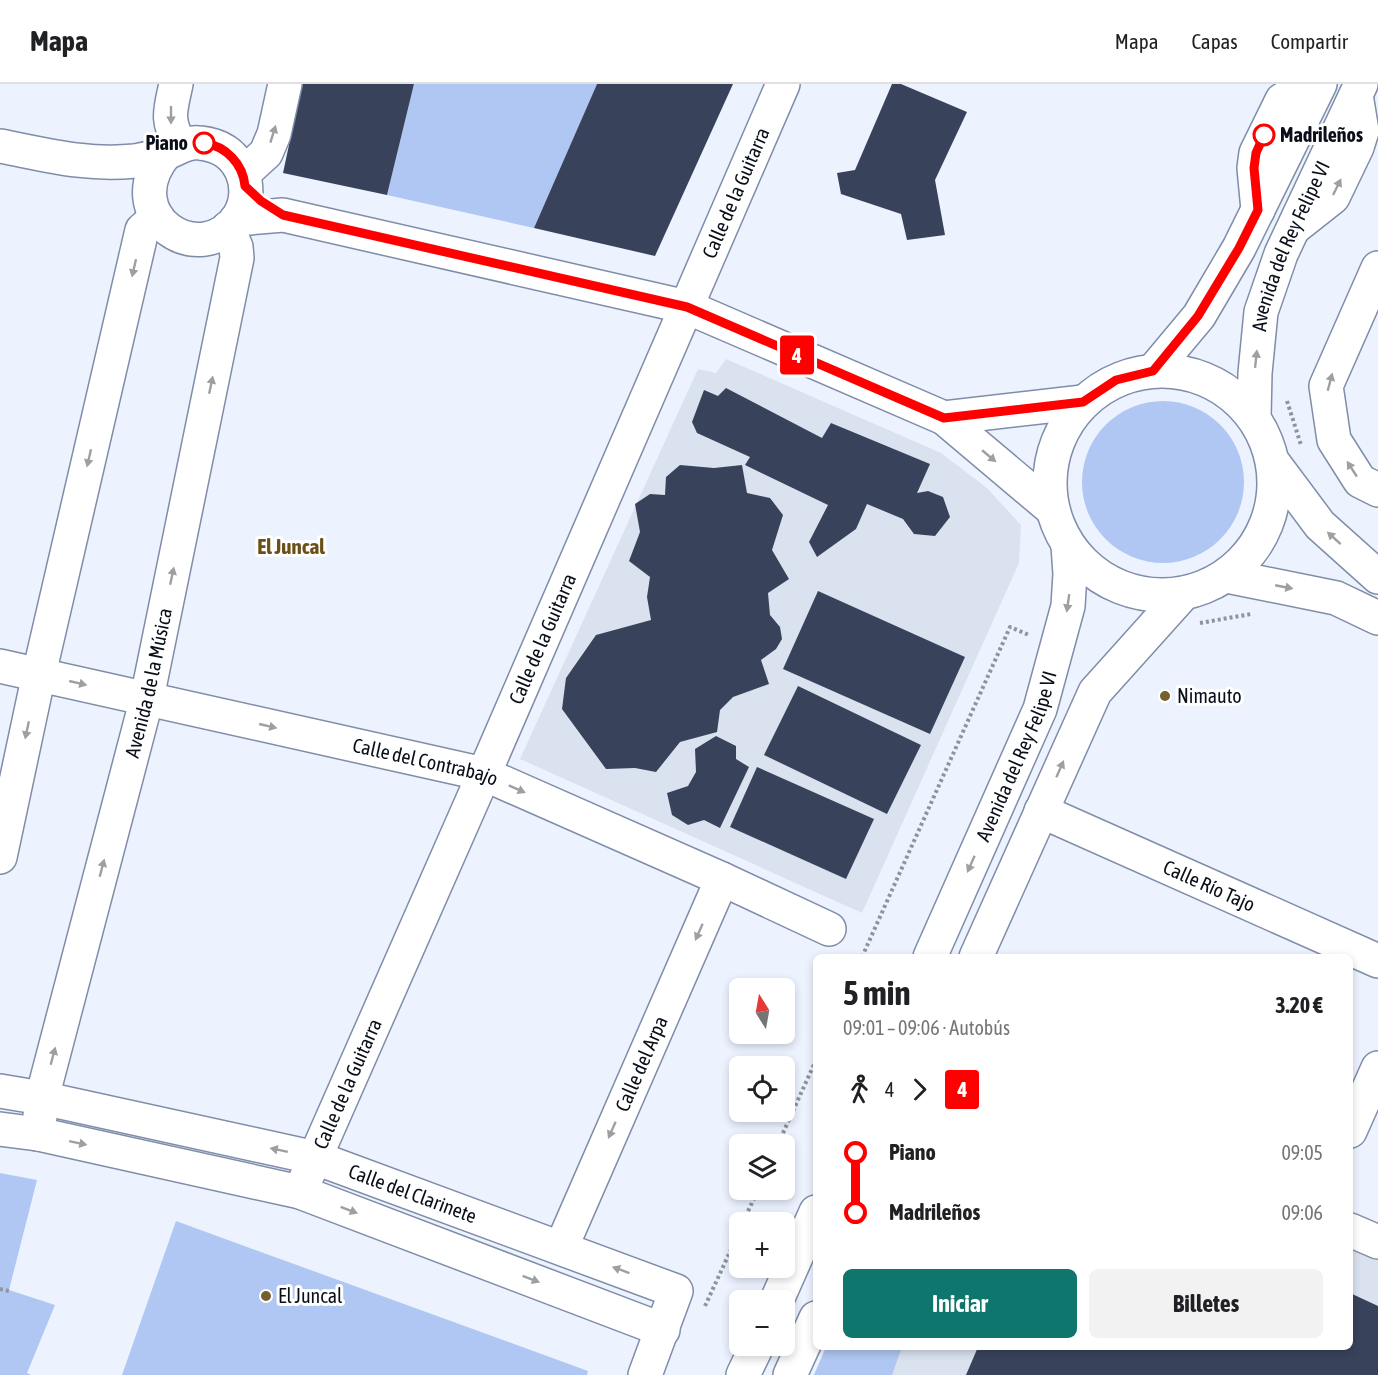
<!DOCTYPE html>
<html lang="es">
<head>
<meta charset="utf-8">
<style>
  body { margin:0; font-family:"Asap Condensed",sans-serif; background:#f2f2f2; color:#202124; height:100vh; display:flex; flex-direction:column; font-size:22px; white-space:nowrap }
  * { box-sizing:border-box; margin:0 }
  p { font-size:20px; color:#757577 }
  .icon { flex:none; width:33px; height:33px; fill:none; stroke:currentColor; stroke-width:2; stroke-linecap:round; stroke-linejoin:round }
  .map { position:relative; flex:1; overflow:hidden }
  .sheet { position:absolute; left:813px; top:870px; width:540px; height:396px; display:flex; flex-direction:column; background:#fff; border-radius:9px; box-shadow:0 3px 9px #0003 }
  .sheet>* { flex:none }
  .badge { padding:0 12px; border-radius:4px; font-size:21px; line-height:39px }
  .needle { width:39px; rotate:349deg }
  .tools { position:absolute; left:729px; top:894px; display:grid; gap:12px }
  .tools a { display:grid; place-items:center; width:66px; height:66px; border-radius:9px; background:#fff; box-shadow:0 3px 9px #0003; font-size:30px }
  .map>.badge { position:absolute; translate:-50% -50%; box-shadow:0 0 0 3px #fff }
  .legs { display:flex; align-items:center; gap:9px; height:66px; padding:0 30px; font-size:20px }
  .legs p { margin-inline-start:auto }
  .overview { display:flex; align-items:center; justify-content:space-between; height:102px; padding:0 30px }
  h1 { font-size:33px; font-weight:700; line-height:45px }
  .action { display:flex; gap:12px; margin-top:auto; padding:12px 30px }
  .action a { flex:1; height:69px; border-radius:9px; background:#0f766e; color:#fff; font-size:24px; font-weight:700; line-height:69px; text-align:center }
  .action a+a { background:#f2f2f2; color:#202124 }
  ul { padding:0 30px; list-style:none }
  li { display:flex; align-items:center; gap:21px; height:60px; font-size:22px }
  li i { display:grid; place-items:center; width:9px; height:100%; margin:0 8px; background:currentColor }
  li i::after { content:''; width:15px; height:15px; margin:-8px; border:4px solid; border-radius:50%; background:#fff }
  li p { margin-inline-start:auto }
  li:first-child i { background:linear-gradient(#0000 50%,currentColor 0) }
  li:last-child i { background:linear-gradient(currentColor 50%,#0000 0) }
  header { display:flex; align-items:center; gap:36px; box-sizing:border-box; height:84px; padding:0 30px; background:#fff; border-bottom:2px solid #e0e0e0 }
  header strong { font-size:28px }
  nav { display:flex; gap:33px; margin-inline-start:auto; font-size:21px }
  .map>svg:first-child { display:block }
  .built { fill:#dae2f0 }
  .green { fill:#b0c7f4 }
  .building { fill:#38435b }
  .lines { fill:none; stroke-linecap:round; stroke-linejoin:round }
  .minor-casing { stroke:#7f8da8; stroke-width:36 }
  .major-casing { stroke:#7f8da8; stroke-width:36 }
  .path { stroke:#8e949f; stroke-width:4; stroke-dasharray:3 3; stroke-linecap:butt }
  .minor { stroke:#fff; stroke-width:33 }
  .major { stroke:#fff; stroke-width:33 }
  .oneway { fill:#9d9fa3 }
  .line-1-casing { stroke:#fff; stroke-width:14 }
  .line-1 { stroke:#f00; stroke-width:9 }
  .stop-1-dot { fill:#fff; stroke:#f00; stroke-width:3 }
  .poi-dot { fill:#765f2f; stroke:#fff; stroke-width:2 }
  .labels { text-anchor:middle; stroke-width:6; stroke-linejoin:round; paint-order:stroke }
  .stop-label { font-size:20px; font-weight:bold; fill:#090e18; stroke:#fff; text-anchor:start }
  .street-label { font-size:20px; fill:#090e18; stroke:#fff }
  .poi-label { font-size:20px; fill:#090e18; stroke:#fff; text-anchor:start }
  .neighbourhood-label { font-size:21px; font-weight:bold; fill:#6a5017; stroke:#fff }
</style>
</head>
<body>
<header>
<strong>Mapa</strong>
<nav><a>Mapa</a><a>Capas</a><a>Compartir</a></nav>
</header>
<div class="map">
<svg width="1378" height="1291" viewBox="0 0 1378 1291">
  <rect width="100%" height="100%" fill="#ecf3ff"/>
  <!-- built -->
  <path class="built" d="M726 275 941 369 987 404 1021 441 1019 479 862 829 520 675 698 285 716 289Z
    M1350 1159 1378 1172V1291H814L826 1263H1350Z"/>
  <!-- green -->
  <path class="green" d="M414 0H597L534 144 387 111Z
    M1082 398a81 81 0 1 1 162 0a81 81 0 1 1-162 0Z
    M0 1089 37 1096 9 1206 55 1221 27 1289 31 1291H0Z
    M176 1137 588 1287 587 1291H122Z
    M826 1263H902L892 1291H814Z"/>
  <!-- building -->
  <path class="building" d="M302 0H414L387 111 283 89Z
    M597 0H733L655 172 534 144Z
    M892 0H901L967 28 935 96 945 151 907 156 901 130 841 110 837 89 855 86Z
    M726 304 822 354 831 339 930 380 917 409 928 407 943 413 950 433 935 452 914 450 903 435 867 420 856 445 817 473 809 458 828 421 745 381 750 373 697 349 692 338 704 306 718 312Z
    M680 381 714 384 742 381 747 409 770 414 783 431 772 466 789 495 768 509 770 531 780 543 782 555 776 565 761 576 769 600 733 613 720 626 717 648 680 658 656 688 635 684 606 685 562 625 566 594 596 551 651 536 647 513 650 493 629 477 640 448 635 420 650 410 665 411 666 393Z
    M818 507 965 573 930 650 783 585Z
    M798 602 921 661 887 730 764 671Z
    M716 652 736 662V675L749 683 720 744 704 736 688 741 672 731 667 709 688 702 696 688 695 665Z
    M757 683 874 735 846 795 730 743Z
    M1350 1209 1378 1222V1291H966L978 1263H1350Z"/>
  <g class="lines">
    <!-- minor casing -->
    <g class="minor-casing">
      <g id="minor">
        <path d="M176 0C170 28 166 35 180 61"/>
        <path d="M0 62C47 71 86 82 135 77 145 75 157 73 166 69 178 65 186 57 200 59 220 61 234 70 242 88 248 102 247 119 239 132 202 189 113 132 166 69"/>
        <path d="M243 90 266 69 274 50 285 0"/>
        <path d="M1258 126 1254 84 1256 69 1282 16 1308 0"/>
        <path d="M237 135 283 131 687 223 944 334 1052 425"/>
        <path d="M1295 143 1333 113 1357 63 1362 47 1356 11"/>
        <path d="M1378 184 1326 302 1334 356 1360 397 1378 406"/>
        <path d="M944 334 1083 318"/>
        <path d="M1273 378 1320 441 1378 493"/>
        <path d="M1227 492 1336 514 1378 534"/>
        <path id="s1" d="M0 582 484 690 722 795 829 845"/>
        <path id="s2" d="M1041 727 1378 877"/>
        <path d="M0 773 39 590 142 146 157 133"/>
        <path id="s3" d="M0 1007 42 1014 316 1074 676 1207 645 1291"/>
        <path d="M0 1045 38 1050 300 1108 663 1246"/>
        <path d="M1350 1047 1378 984"/>
        <path id="s4" d="M38 1050 42 1014 147 614 237 174 236 163 228 144"/>
        <path id="s5" d="M300 1108 484 690 783 0"/>
        <path d="M1350 1146 1378 1158"/>
        <path id="s6" d="M561 1164 722 795"/>
      </g>
    </g>
    <!-- major casing -->
    <g class="major-casing">
      <g id="major">
        <path d="M1153 287 1199 232 1239 164 1320 0"/>
        <circle cx="1162" cy="399" r="112"/>
        <path id="s7" d="M1254 333 1255 289 1261 228 1281 170 1361 0"/>
        <path id="s8" d="M930 873 1040 625 1068 522 1070 490 1068 461"/>
        <path d="M976 873 1095 608 1183 510"/>
        <path d="M777 1216 816 1128"/>
        <path d="M743 1291 757 1262"/>
        <path d="M790 1291 816 1234"/>
      </g>
    </g>
    <!-- path -->
    <path class="path" d="M1287 317 1301 361
      M1200 539 1251 530
      M862 873 1010 543 1029 551
      M778 1060 816 976
      M743 1138 758 1106
      M0 1205 9 1207
      M705 1222 740 1146"/>
    <!-- minor -->
    <use href="#minor" class="minor"/>
    <!-- major -->
    <use href="#major" class="major"/>
  </g>
  <!-- one-way arrows -->
  <defs><path id="oneway-solid" d="M-6-.8H1V-3.2L6.5 0L1 3.2V.8H-6Z" transform="scale(1.5)"/></defs>
  <g class="oneway">
    <use href="#oneway-solid" transform="translate(171 31) rotate(90)"/>
    <use href="#oneway-solid" transform="translate(273 50) rotate(-73)"/>
    <use href="#oneway-solid" transform="translate(1337 103) rotate(-64)"/>
    <use href="#oneway-solid" transform="translate(134 184) rotate(103)"/>
    <use href="#oneway-solid" transform="translate(1256 275) rotate(-84)"/>
    <use href="#oneway-solid" transform="translate(1330 298) rotate(-75)"/>
    <use href="#oneway-solid" transform="translate(211 301) rotate(-78)"/>
    <use href="#oneway-solid" transform="translate(989 372) rotate(40)"/>
    <use href="#oneway-solid" transform="translate(89 374) rotate(103)"/>
    <use href="#oneway-solid" transform="translate(1352 385) rotate(-123)"/>
    <use href="#oneway-solid" transform="translate(1334 454) rotate(-138)"/>
    <use href="#oneway-solid" transform="translate(172 492) rotate(-78)"/>
    <use href="#oneway-solid" transform="translate(1284 503) rotate(11)"/>
    <use href="#oneway-solid" transform="translate(1068 519) rotate(98)"/>
    <use href="#oneway-solid" transform="translate(78 599) rotate(13)"/>
    <use href="#oneway-solid" transform="translate(268 642) rotate(13)"/>
    <use href="#oneway-solid" transform="translate(27 646) rotate(102)"/>
    <use href="#oneway-solid" transform="translate(1060 685) rotate(-66)"/>
    <use href="#oneway-solid" transform="translate(517 705) rotate(24)"/>
    <use href="#oneway-solid" transform="translate(971 780) rotate(114)"/>
    <use href="#oneway-solid" transform="translate(102 784) rotate(-75)"/>
    <use href="#oneway-solid" transform="translate(699 848) rotate(114)"/>
    <use href="#oneway-solid" transform="translate(53 972) rotate(-75)"/>
    <use href="#oneway-solid" transform="translate(612 1046) rotate(114)"/>
    <use href="#oneway-solid" transform="translate(78 1059) rotate(12)"/>
    <use href="#oneway-solid" transform="translate(279 1066) rotate(-168)"/>
    <use href="#oneway-solid" transform="translate(349 1126) rotate(21)"/>
    <use href="#oneway-solid" transform="translate(621 1186) rotate(-160)"/>
    <use href="#oneway-solid" transform="translate(531 1195) rotate(21)"/>
  </g>
  <g class="lines">
    <!-- line-1 casing -->
    <g class="line-1-casing">
      <path id="line-1" d="M204 59C226 62 243 80 245 102L261 117 283 131 687 223 944 334 1083 318 1116 296 1153 287 1198 232 1239 164 1258 126 1254 84 1256 69 1264 51"/>
    </g>
    <!-- line-1 -->
    <use href="#line-1" class="line-1"/>
  </g>
  <!-- markers -->
  <g class="stop-1-dot">
    <circle cx="1264" cy="51" r="10"/>
    <circle cx="204" cy="59" r="10"/>
  </g>
  <g class="poi-dot">
    <circle cx="1165" cy="612" r="6"/>
    <circle cx="266" cy="1212" r="6"/>
  </g>
  <g class="labels">
    <!-- stop labels -->
    <g class="stop-label">
      <text x="1280" y="58">Madrileños</text>
      <text x="188" y="66" text-anchor="end">Piano</text>
    </g>
    <!-- street labels -->
    <g class="street-label">
      <text dy="7" stroke="none"><textPath href="#s5" startOffset="1090">Calle de la Guitarra</textPath></text>
      <text dy="7" stroke="none"><textPath href="#s7" startOffset="177">Avenida del Rey Felipe VI</textPath></text>
      <text dy="7" stroke="none"><textPath href="#s5" startOffset="604">Calle de la Guitarra</textPath></text>
      <text dy="7" stroke="none"><textPath href="#s4" startOffset="465">Avenida de la Música</textPath></text>
      <text dy="7" stroke="none"><textPath href="#s8" startOffset="219">Avenida del Rey Felipe VI</textPath></text>
      <text dy="7" stroke="none"><textPath href="#s1" startOffset="436">Calle del Contrabajo</textPath></text>
      <text dy="7" stroke="none"><textPath href="#s2" startOffset="184">Calle Río Tajo</textPath></text>
      <text dy="7" stroke="none"><textPath href="#s6" startOffset="201">Calle del Arpa</textPath></text>
      <text dy="7" stroke="none"><textPath href="#s5" startOffset="118">Calle de la Guitarra</textPath></text>
      <text dy="7" stroke="none"><textPath href="#s3" startOffset="426">Calle del Clarinete</textPath></text>
    </g>
    <!-- poi labels -->
    <g class="poi-label">
      <text x="1177" y="619">Nimauto</text>
      <text x="278" y="1219">El Juncal</text>
    </g>
    <!-- neighbourhood labels -->
    <g class="neighbourhood-label">
      <text x="291" y="470">El Juncal</text>
    </g>
  </g>
</svg>
<div class="tools">
<a><svg class="needle" viewBox="-14 -14 28 28"><path d="M0-13l5 13h-10z" fill="#e53935"/><path d="M0 13l5-13h-10z" fill="#757577"/></svg></a>
<a><svg class="icon" aria-label="locate" viewBox="0 0 24 24"><circle cx="12" cy="12" r="6"/><path d="M12 2v4M12 18v4M2 12h4M18 12h4"/></svg></a>
<a><svg class="icon" aria-label="layers" viewBox="0 0 24 24"><path d="M12 4l9 5-9 5-9-5zM3 14l9 5 9-5"/></svg></a>
<a>+</a>
<a>−</a>
</div>
<b class="badge" style="left:797px;top:271px;background:#f00;color:#fff">4</b>
<section class="sheet">
<div class="overview"><div><h1>5 min</h1><p>09:01 – 09:06 · Autobús</p></div><b>3.20 €</b></div>
<div class="legs"><svg class="icon" aria-label="walk" viewBox="0 0 24 24"><circle cx="13" cy="4" r="2"/><path d="M13 8l-2 6 4 7M11 14l-3 7M7 12l3-4h3l4 4"/></svg>4<svg class="icon" aria-label="forward" viewBox="0 0 24 24"><path d="M9 5l7 7-7 7"/></svg><b class="badge" style="background:#f00;color:#fff">4</b></div>
<ul>
<li><i style="color:#f00"></i><b>Piano</b><p>09:05</p></li>
<li><i style="color:#f00"></i><b>Madrileños</b><p>09:06</p></li>
</ul>
<div class="action"><a>Iniciar</a><a>Billetes</a></div>
</section>
</div>
</body>
</html>
